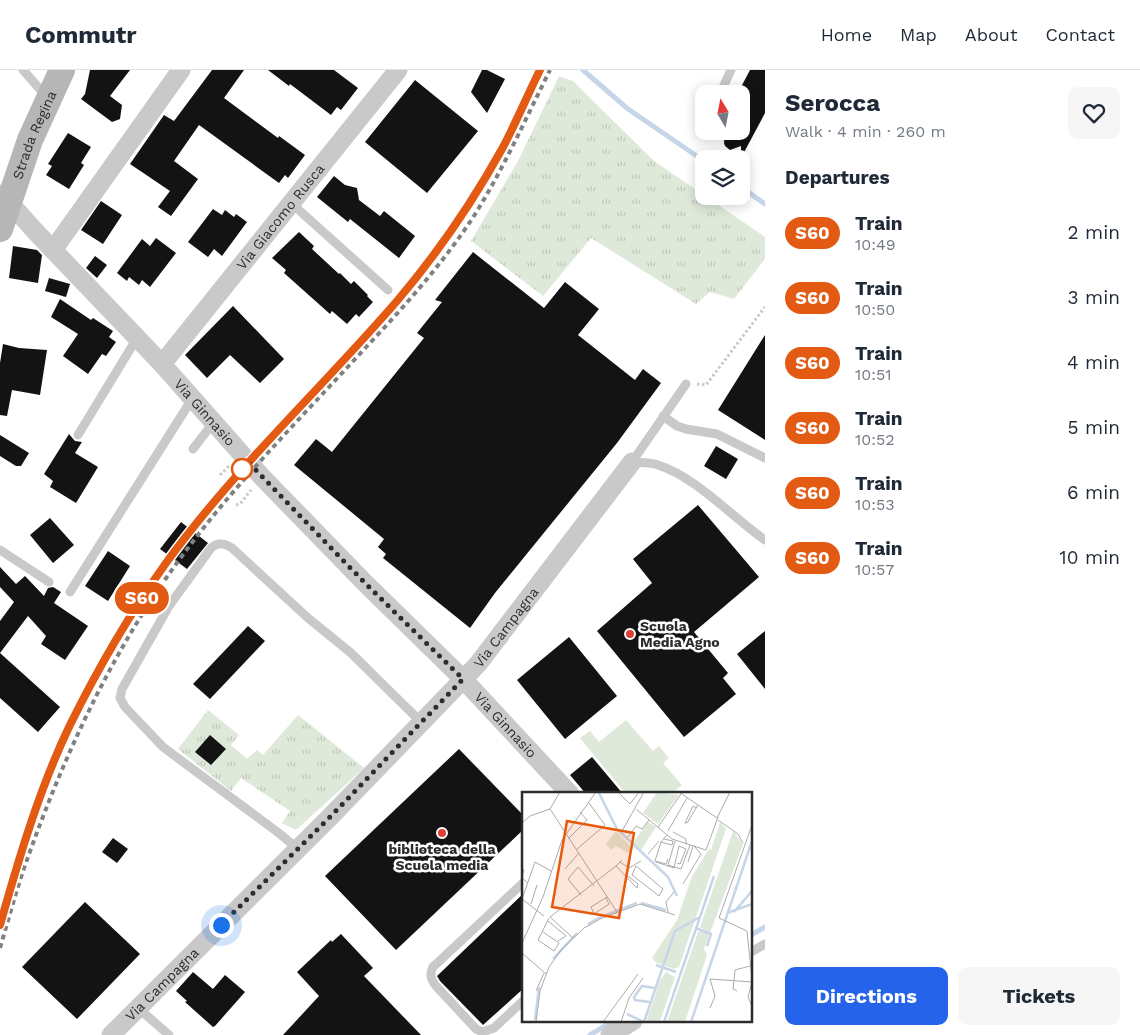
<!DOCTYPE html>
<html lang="en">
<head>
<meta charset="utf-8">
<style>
  body { margin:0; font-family:"Work Sans",sans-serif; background:#f6f6f7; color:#1f2937; height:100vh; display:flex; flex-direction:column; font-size:19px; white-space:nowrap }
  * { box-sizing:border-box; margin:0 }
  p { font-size:16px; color:#747a83 }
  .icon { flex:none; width:28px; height:28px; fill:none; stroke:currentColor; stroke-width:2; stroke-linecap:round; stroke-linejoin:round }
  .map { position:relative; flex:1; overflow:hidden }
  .sheet { display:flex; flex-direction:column; background:#fff; width:375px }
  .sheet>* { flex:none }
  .badge { padding:0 10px; border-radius:16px; font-size:18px; line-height:32px }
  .needle { width:32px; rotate:350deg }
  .fabs { position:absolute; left:695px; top:15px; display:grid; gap:10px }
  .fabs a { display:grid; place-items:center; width:55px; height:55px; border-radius:10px; background:#fff; box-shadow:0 2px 12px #0003; font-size:25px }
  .you { position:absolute; width:25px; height:25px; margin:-12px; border:4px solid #fff; border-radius:50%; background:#1a73e8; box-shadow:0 0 0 8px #1a73e833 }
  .map>.badge { position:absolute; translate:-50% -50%; box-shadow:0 0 0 2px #fff }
  h2 { padding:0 20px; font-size:19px; line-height:45px }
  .round { display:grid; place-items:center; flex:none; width:52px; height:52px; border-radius:10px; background:#f6f6f7 }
  .summary { display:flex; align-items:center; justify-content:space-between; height:85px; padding:0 20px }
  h1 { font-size:24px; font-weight:700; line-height:38px }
  .cta { display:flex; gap:10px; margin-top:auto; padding:10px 20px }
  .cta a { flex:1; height:58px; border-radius:10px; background:#2563eb; color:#fff; font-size:20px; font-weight:700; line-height:58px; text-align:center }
  .cta a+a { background:#f6f6f7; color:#1f2937 }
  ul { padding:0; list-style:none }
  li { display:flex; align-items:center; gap:15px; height:65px; padding:0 20px }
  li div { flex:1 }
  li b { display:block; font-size:19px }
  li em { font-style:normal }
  li .badge { min-width:55px; font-weight:700; text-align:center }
  header { display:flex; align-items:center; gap:30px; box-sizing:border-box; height:70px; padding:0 25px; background:#fff; border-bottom:1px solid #e0e1e3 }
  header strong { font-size:24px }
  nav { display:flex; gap:28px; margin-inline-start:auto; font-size:18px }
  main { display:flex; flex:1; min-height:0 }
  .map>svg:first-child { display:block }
  .grass { fill:url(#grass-tufts) }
  .pitch { fill:#dfe9d9 }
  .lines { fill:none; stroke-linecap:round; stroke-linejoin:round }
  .stream { stroke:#c6d5e8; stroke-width:5 }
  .building { fill:#131313 }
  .path { stroke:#c9c9c9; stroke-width:3; stroke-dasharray:2.5 2.5; stroke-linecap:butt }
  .lane { stroke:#c9c9c9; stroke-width:9 }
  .street { stroke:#c9c9c9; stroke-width:19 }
  .secondary { stroke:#b6b6b6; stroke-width:26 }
  .rail { stroke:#818181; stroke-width:4; stroke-dasharray:5 4; stroke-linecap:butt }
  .line-casing { stroke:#fff; stroke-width:11 }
  .line { stroke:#e35a13; stroke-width:8 }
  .walk { stroke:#2c2c2c; stroke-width:5; stroke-dasharray:0 9 }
  .stop-dot { fill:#fff; stroke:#e35a13; stroke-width:2.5 }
  .poi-dot { fill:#dc4234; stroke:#fff; stroke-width:2 }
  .labels { text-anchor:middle; stroke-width:5; stroke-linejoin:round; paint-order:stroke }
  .street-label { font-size:14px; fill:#2c2c2c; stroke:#fff }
  .poi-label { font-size:14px; font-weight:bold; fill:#2c2c2c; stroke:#fff; text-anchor:start }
  .inset-river { fill:none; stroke:#c6d5e8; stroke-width:2.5 }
  .inset-road { fill:none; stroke:#ababab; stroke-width:1 }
  .view { fill:#e8590c; fill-opacity:0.15; stroke:#e8590c; stroke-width:2.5 }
  .inset-edge { fill:none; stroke:#2c2c2c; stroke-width:2.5 }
</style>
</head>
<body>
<header>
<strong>Commutr</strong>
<nav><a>Home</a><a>Map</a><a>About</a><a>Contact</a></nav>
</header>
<main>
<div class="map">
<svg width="765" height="965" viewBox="0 0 765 965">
  <defs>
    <pattern id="grass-tufts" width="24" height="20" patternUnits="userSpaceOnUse" patternTransform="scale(1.25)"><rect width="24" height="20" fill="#dfe9d9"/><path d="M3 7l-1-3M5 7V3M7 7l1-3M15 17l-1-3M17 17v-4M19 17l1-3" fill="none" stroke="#c0c8ba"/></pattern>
  </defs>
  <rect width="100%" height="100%" fill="#fff"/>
  <!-- grass -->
  <path class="grass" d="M559 6 573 11 654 91 765 167V189L734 229 710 222 696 234 591 168 543 226 471 171 518 91Z
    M208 640 239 665 231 675 247 689 257 680 263 685 298 645 364 698 296 760 282 753 290 741 241 708 231 721 178 679Z"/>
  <!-- pitch -->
  <path class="pitch" d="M626 650 653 681 659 676 669 688 663 693 682 715 671 724H626L580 668 590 661 599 672Z"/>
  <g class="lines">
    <!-- stream -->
    <path class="stream" d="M583 0 628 39 704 91
      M741 117 765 134
      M751 865 765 857
      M590 965 613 951"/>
  </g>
  <!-- building -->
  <path class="building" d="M90 0H130L110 26 122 35 120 49 112 52 81 29 85 24Z
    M212 0H244L224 28 278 68 279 66 305 85 288 108 285 105 279 113 199 55 174 91 198 109 171 146 158 137 170 121 130 94 164 45 174 51Z
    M268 0H334L358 18 341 40 337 37 331 45 290 14 289 16Z
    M482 0H487L505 9 487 43 471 22Z
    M750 0H765V43L741 88V76L730 80 725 76 724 73 725 61H741V17Z
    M415 10 478 61 427 123 365 72Z
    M68 63 91 77 81 93 84 95 69 119 46 105 52 96 48 94Z
    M334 106 345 115 357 118 359 130 380 146 384 141 415 166 399 188 350 149 348 152 317 127Z
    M101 131 122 145 103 174 81 160Z
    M213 139 222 145 225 140 234 147 236 144 247 152 222 186 214 179 208 187 188 172Z
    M299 162 314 176 312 179 339 204 340 203 351 214 354 211 368 225 367 226 373 232 359 247 356 244 347 254 332 241 330 244 284 203 286 200 272 188Z
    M156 168 176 183 150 217 142 210 139 215 129 207 127 211 117 203 142 169 150 176Z
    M13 176 37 180 42 185 38 213 9 208Z
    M473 182 544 238 565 212 599 239 578 265 635 310 643 299 661 313 617 373 495 523 470 558 383 488 386 484 378 477 384 469 294 395 316 369 332 382 424 268 417 263 442 232 435 230Z
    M95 186 107 195 97 208 86 198Z
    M49 208 70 214 66 227 45 221Z
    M60 229 91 250 93 248 113 261 109 267 116 272 106 286 102 284 88 304 63 286 78 264 51 247Z
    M233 236 284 289 260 313 230 285 207 308 185 285Z
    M765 265V370L718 340Z
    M3 274 19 278 47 280 40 325 12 320 7 346 0 345V293Z
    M69 364 75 371 82 372 75 383 98 397 76 433 50 417 53 411 44 404Z
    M0 365 29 383 21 396H16L0 386Z
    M716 376 738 389 726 409 704 396Z
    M698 435 759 507 694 562 728 603 723 608 736 624 684 667 597 561 652 513 633 489Z
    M50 448 74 475 53 493 30 465Z
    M181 452 208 473 187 499 160 479Z
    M108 481 130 496 108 531 85 516Z
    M0 497 16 514 25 506 44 526 48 518 53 517 61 522 54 533 88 556 65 590 41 574 46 566 28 546 0 583V551L14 532 0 517Z
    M248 556 265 571 210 629 193 614Z
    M765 561V619L737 584Z
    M569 567 617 626 565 669 517 610Z
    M0 583 60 637 38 662 0 628Z
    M210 665 226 679 211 695 195 682Z
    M459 679 524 746V759L396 880 325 806Z
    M592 687 623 724H586L570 705Z
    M113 768 128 779 117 793 102 782Z
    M524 823V918L483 955 440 911 437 906Z
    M85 832 140 884 77 949 22 897Z
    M341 864 373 898 364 906 421 965H283L319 926 297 902 331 870 332 872Z
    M193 902 213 919 225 905 245 922 215 956 213 957 185 932 187 931 176 921Z"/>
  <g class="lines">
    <!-- path -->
    <path class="path" d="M697 314 706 315 765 237
      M220 405 230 395
      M236 435 240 434 251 420"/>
    <!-- lane -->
    <path class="lane" d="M23 0 46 26
      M720 24 731 0
      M291 133 388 220
      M686 314 632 392C640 393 650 392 658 395 696 407 732 447 765 470
      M663 346 677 356 686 359 717 364 765 388
      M78 365 137 268
      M193 379 213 353
      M0 480 49 512
      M70 522 192 329
      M298 779 280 764 163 677 125 637 120 628 122 619 169 536 211 478C219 472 224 473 232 478L308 548 351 583 421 652
      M524 812 433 897C429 905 431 909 436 916L476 959 482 962 494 958 524 930
      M751 882 765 874
      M138 938 169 965"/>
    <!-- street -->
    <g class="street">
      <path id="s1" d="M2 124 34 160 162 294 262 407 365 513 463 609 570 724"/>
      <path d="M53 180 181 0"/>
      <path id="s2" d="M162 294 398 0"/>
      <path id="s3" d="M111 965 331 746 478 594 632 392"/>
      <path d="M610 965 633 951"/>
    </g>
    <!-- secondary -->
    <path class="secondary" id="s4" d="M0 159 30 70 62 0"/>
    <!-- rail -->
    <path class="rail" d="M6 834 19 787 69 657 130 547 167 492 248 391 349 285 398 230 433 186 464 143 502 78 540 0
      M0 878C9 848 17 817 28 787 64 686 111 584 174 497 231 417 302 347 368 275 405 236 442 194 472 149 502 102 525 50 550 0"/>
  </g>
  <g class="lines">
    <!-- line casing -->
    <g class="line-casing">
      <path id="line" d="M0 855C19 788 39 720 69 657 96 602 131 542 166 493 235 398 321 319 397 231 437 184 472 133 502 79 516 53 527 26 540 0"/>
    </g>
    <!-- line -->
    <use href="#line" class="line"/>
    <!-- walk -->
    <path class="walk" d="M221 855 331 746 463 609 365 513 248 392 242 399"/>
  </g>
  <!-- markers -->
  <circle class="stop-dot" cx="242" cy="399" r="10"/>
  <g class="poi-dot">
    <circle cx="630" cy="564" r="5"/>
    <circle cx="442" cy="763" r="5"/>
  </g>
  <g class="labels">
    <!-- street labels -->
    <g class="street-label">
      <text dy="5" stroke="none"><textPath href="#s4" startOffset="100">Strada Regina</textPath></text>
      <text dy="5" stroke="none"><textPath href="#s2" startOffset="189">Via Giacomo Rusca</textPath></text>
      <text dy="5" stroke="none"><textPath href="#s1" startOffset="298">Via Ginnasio</textPath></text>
      <text dy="5" stroke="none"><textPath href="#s3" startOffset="568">Via Campagna</textPath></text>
      <text dy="5" stroke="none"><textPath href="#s1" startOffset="732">Via Ginnasio</textPath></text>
      <text dy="5" stroke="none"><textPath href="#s3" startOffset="72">Via Campagna</textPath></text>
    </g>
    <!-- poi labels -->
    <g class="poi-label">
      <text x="640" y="561">Scuola<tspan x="640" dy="16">Media Agno</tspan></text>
      <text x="442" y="784" text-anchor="middle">biblioteca della<tspan x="442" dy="16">Scuola media</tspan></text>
    </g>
  </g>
  <!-- overview -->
  <g transform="translate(522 722)">
    <rect width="230" height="230" fill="#fff"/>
    <path d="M126 30 134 35 119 58 111 51ZM198 30 204 37 157 175 152 177 135 171 130 166 155 128 170 84 187 57 189 58ZM94 39 111 57 106 61 94 54 89 58 84 52ZM211 39 221 52 188 141 178 135ZM179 139 187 142 182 157 185 163 163 230H145L176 140ZM144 180 153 185 138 230H124L138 188Z" fill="#dfe9d9"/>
    <path d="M135 0 157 3 136 32 121 21Z" fill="#dfe9d9"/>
    <path class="inset-river" d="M77 1 95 37 146 85 155 104M119 111 144 118M212 120 230 99M205 121 230 112M84 123 115 111M66 132 80 124M174 136 189 142 185 154M31 167 55 141M134 173 154 180M112 208 128 210M113 208 112 205 120 194 133 196M105 222 122 230M13 228 17 195M122 230 153 139 178 125M142 230 192 84M169 230 230 49"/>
    <path class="inset-road" d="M38 0 28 17 95 120M96 0 108 12 117 0M157 0 195 26 208 0M174 16 171 14 163 31H165L176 13M114 17 150 47 184 58 196 25M196 28 216 42 221 51M0 31 8 24 28 17M230 33 197 126 225 139 230 187M136 35 159 2M100 39 122 0M146 39 165 6M151 40 164 47V52M106 45 114 34 120 37 127 28M47 46 65 28 58 20M142 47 151 49 150 53 139 50 143 45 145 43M153 49 146 73 159 77 168 53M139 50 133 69 144 72 146 67M54 58 83 33 67 11M126 62 137 49M100 68 94 74 115 96 116 92 106 84M98 70 107 76 119 69M134 70 152 76 157 54 164 57 158 72 155 71M166 70 171 54M114 74 141 97 137 104 110 83ZM2 77 0 86 6 91M43 77 57 61M161 92 179 62 172 54M59 103 46 87 56 75 72 94M84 106 87 112 72 122 69 115 85 105M9 112 15 93M146 120 144 110 152 100M22 124 0 107 13 70 29 79M26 129 44 144 36 149M21 140 37 151 32 159 16 148 27 126M51 146 28 125 94 74M0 151 21 105 40 48 74 0M0 161 24 182M230 190 226 205 230 214M14 199 22 181M215 199 211 197 213 178 228 174M188 216 193 204 188 187 230 190M14 230 18 199 27 175 40 157 62 136 80 126 118 112 153 123M81 230 116 182M99 230 107 206 121 186"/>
    <path class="view" d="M45 29 112 41 97 126 30 115Z"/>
    <rect width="230" height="230" class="inset-edge"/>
  </g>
</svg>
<div class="fabs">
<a><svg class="needle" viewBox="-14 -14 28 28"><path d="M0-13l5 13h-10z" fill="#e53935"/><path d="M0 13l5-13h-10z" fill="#747a83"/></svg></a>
<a><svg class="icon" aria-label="layers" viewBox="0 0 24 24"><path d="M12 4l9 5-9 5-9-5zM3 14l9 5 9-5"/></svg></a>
</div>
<div class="you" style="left:221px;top:855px"></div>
<b class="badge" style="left:142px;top:528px;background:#e35a13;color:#fff">S60</b>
</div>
<section class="sheet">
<div class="summary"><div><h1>Serocca</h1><p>Walk · 4 min · 260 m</p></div><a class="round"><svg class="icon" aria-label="heart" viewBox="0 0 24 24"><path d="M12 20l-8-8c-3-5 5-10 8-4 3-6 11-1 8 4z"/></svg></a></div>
<h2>Departures</h2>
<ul>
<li><span class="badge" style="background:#e35a13;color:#fff">S60</span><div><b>Train</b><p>10:49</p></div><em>2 min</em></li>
<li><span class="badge" style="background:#e35a13;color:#fff">S60</span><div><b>Train</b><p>10:50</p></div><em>3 min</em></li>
<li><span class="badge" style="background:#e35a13;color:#fff">S60</span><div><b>Train</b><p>10:51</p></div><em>4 min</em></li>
<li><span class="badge" style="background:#e35a13;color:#fff">S60</span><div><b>Train</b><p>10:52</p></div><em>5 min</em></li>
<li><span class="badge" style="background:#e35a13;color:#fff">S60</span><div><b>Train</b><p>10:53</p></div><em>6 min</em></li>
<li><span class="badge" style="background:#e35a13;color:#fff">S60</span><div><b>Train</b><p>10:57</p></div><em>10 min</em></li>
</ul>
<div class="cta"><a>Directions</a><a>Tickets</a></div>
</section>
</main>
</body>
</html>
